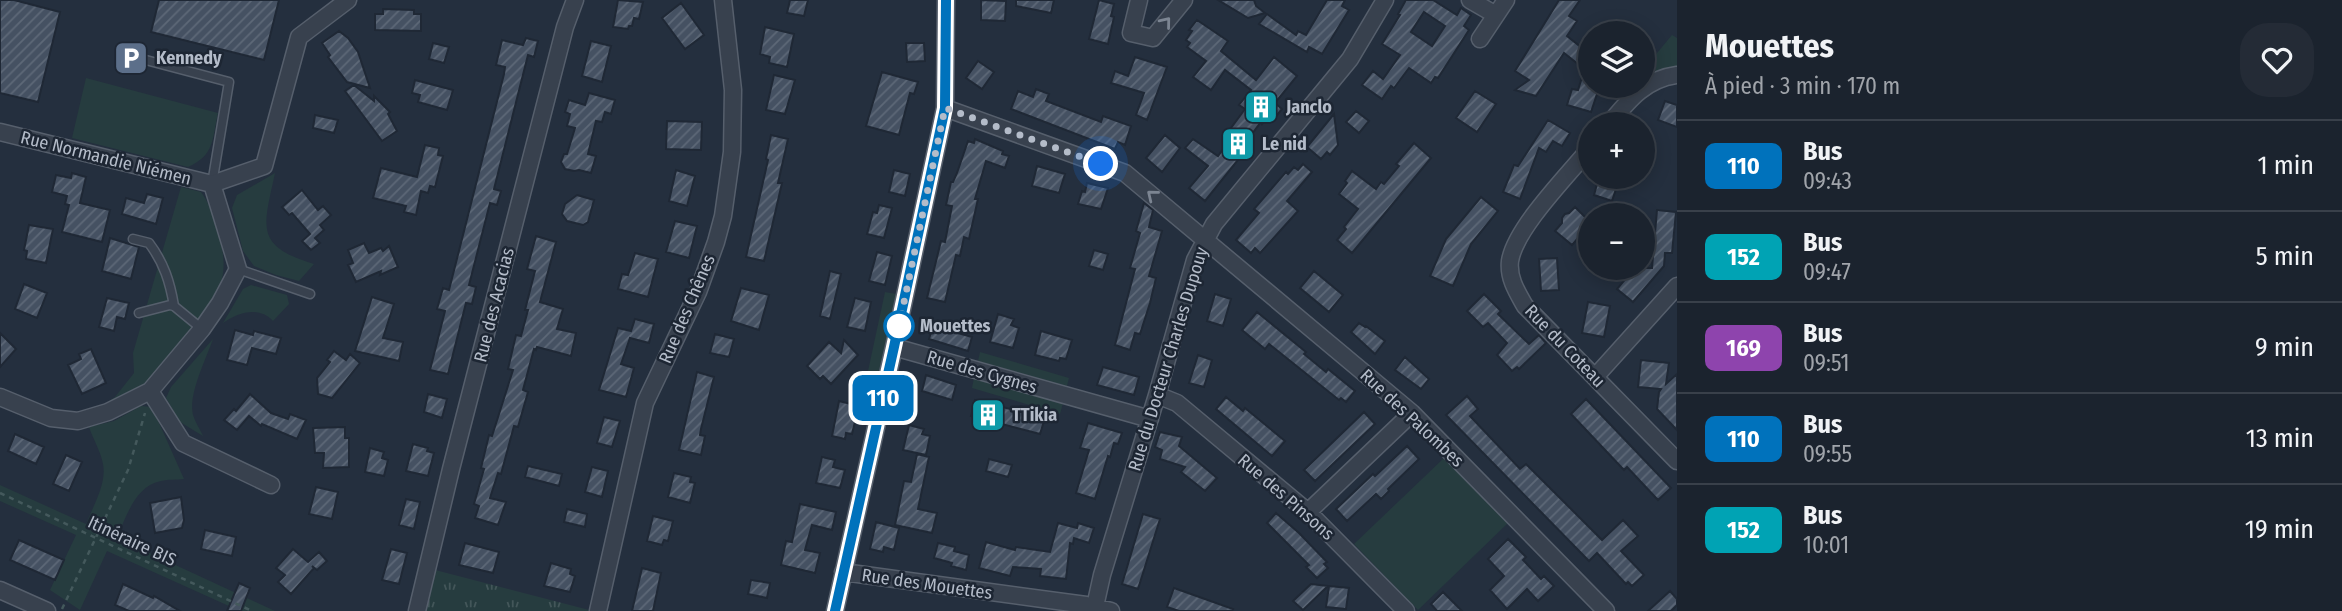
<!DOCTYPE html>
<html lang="fr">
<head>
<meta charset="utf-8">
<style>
  body { margin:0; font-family:"Fira Sans Condensed",sans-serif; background:#242b36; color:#f1f3f6; height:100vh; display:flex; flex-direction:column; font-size:26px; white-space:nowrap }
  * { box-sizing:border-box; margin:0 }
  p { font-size:23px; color:#a0a4aa }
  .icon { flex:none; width:38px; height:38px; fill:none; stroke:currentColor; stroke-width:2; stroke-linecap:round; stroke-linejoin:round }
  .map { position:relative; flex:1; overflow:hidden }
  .drawer { display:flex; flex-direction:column; background:#1b232e; width:665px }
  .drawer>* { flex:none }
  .badge { padding:0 14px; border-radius:10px; font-size:24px; line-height:46px }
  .fabs { position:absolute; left:1578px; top:21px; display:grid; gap:14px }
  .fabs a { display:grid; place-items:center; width:77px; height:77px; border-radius:50%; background:#1b232e; box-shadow:0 4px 18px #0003,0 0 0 2px #39404a; font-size:35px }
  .you { position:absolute; width:35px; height:35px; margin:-18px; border:5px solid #fff; border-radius:50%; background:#1a73e8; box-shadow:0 0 0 10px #1a73e833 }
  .map>.badge { position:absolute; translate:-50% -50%; box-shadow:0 0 0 4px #fff }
  .round { display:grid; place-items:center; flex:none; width:74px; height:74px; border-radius:28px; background:#242b36 }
  .overview { display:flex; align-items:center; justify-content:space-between; height:119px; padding:0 28px }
  h1 { font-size:33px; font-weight:700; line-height:52px }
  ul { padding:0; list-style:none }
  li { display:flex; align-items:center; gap:21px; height:91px; padding:0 28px; border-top:2px solid #39404a }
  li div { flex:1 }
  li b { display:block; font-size:26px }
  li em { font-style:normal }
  li .badge { min-width:77px; font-weight:700; text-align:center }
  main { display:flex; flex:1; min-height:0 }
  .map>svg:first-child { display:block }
  .green { fill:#263c3f }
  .park { fill:url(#park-tufts) }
  .building { fill:url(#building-hatch); stroke:#1f2835; stroke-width:2; fill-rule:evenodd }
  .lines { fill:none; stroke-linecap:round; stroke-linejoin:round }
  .service-casing { stroke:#565f6c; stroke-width:11 }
  .minor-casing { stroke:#565f6c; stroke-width:19 }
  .path { stroke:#44595c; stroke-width:2.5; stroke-dasharray:5 5; stroke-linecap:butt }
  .service { stroke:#38414e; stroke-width:8 }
  .minor { stroke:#38414e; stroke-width:16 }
  .oneway { stroke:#7c8592 }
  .line-casing { stroke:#fff; stroke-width:16 }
  .line { stroke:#0072bc; stroke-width:10 }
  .walk { stroke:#b4bcc9; stroke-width:7; stroke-dasharray:0 12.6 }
  .stop-dot { fill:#fff; stroke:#0072bc; stroke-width:3.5 }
  .labels { text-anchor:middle; stroke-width:5; stroke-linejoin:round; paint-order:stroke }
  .poi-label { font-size:18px; font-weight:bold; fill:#b4bcc9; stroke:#1d2633; text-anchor:start }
  .street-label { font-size:18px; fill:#b4bcc9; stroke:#1d2633 }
  .stop-label { font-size:18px; font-weight:bold; fill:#b4bcc9; stroke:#1d2633; text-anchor:start }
</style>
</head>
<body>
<main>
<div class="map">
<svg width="1677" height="611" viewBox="0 0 1677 611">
  <defs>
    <pattern id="park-tufts" width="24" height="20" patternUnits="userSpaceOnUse" patternTransform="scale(1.75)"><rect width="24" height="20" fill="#263c3f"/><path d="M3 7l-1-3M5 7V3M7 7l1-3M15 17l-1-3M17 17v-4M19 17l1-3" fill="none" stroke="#435659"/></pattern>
    <pattern id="building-hatch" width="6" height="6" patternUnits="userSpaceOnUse" patternTransform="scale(1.75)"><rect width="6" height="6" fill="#455162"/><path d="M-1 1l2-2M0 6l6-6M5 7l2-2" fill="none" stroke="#5d6877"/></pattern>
  </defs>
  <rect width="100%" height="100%" fill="#242f3e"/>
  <!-- green -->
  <path class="green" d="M1672 35 1677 38V66L1653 72 1643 77V70Z
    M86 78 218 113C212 139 215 155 188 167L72 138Z
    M275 173C264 226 253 246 314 264L299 281 276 275 254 266 243 251 232 208 237 195Z
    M181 187 201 192C216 212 228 254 222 279 217 302 167 364 149 380 134 392 119 400 102 406L115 397 134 373 133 353Z
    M251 285 287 295 289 304 273 321C259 306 239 312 223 323L243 289Z
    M885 292 896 294 873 401 862 399Z
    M213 339C206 359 188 395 193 415 195 422 200 429 203 436L180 422 166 398 171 387Z
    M980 352 1069 378 1067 386 978 361Z
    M974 378 1063 403 1060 414 972 388Z
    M141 406 152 407 184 479C177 480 168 479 161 481 135 486 126 517 117 538L275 611H240L107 551 80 610 50 590 76 535 0 501V485L86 524C93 506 107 484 103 464 101 452 93 439 89 427L114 421Z
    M1444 458 1508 523 1418 610 1354 544Z"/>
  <!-- park -->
  <path class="park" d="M435 570 589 610 588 611H426Z"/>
  <!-- building -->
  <path class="building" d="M0 0H14L60 12 38 102 0 93Z
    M159 0H279L264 60 151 32Z
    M618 0 643 2 639 19 634 18 632 26H629L628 29 613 27Z
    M790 0H808L804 16 787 13Z
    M981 0 1006 1 1005 21 981 20Z
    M1016 0H1054L1051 13 1016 6Z
    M1099 0 1114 4 1111 16 1114 17 1108 44 1089 39Z
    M1218 0H1254L1256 6 1265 13 1248 18Z
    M1327 0H1345L1342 6 1349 10 1322 54 1309 47 1307 52 1259 24 1267 14 1296 35 1298 31 1306 35Z
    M1406 0H1433L1457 15 1461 8 1471 15 1464 26 1469 30 1438 78 1435 77 1431 83 1409 68 1394 88 1391 86 1382 99 1362 85 1373 71 1383 79 1400 55 1382 44 1400 15 1398 14ZM1424 12 1445 26 1432 46 1411 32Z
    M1559 0H1580L1569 16 1577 21 1567 36 1587 52 1578 64 1564 53 1536 96 1515 90 1529 80 1515 71Z
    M681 3 704 35 685 49 662 18Z
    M383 9 414 10V14H421V31L375 30V14H383Z
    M1197 20 1228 41 1221 51 1256 80 1274 57 1297 76 1275 103 1282 109 1273 120 1268 116 1262 124 1261 122 1246 142 1250 145 1205 201 1189 188 1208 166 1185 148 1193 139 1218 156 1235 132 1231 128 1245 109 1239 105 1251 90 1225 70 1211 90 1193 77 1206 61 1187 47 1190 43 1186 40 1192 31 1189 30Z
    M765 27 794 34 787 67 769 63 770 57 760 54Z
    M339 31 348 38 358 52 370 88 347 82 328 57 330 55 322 43Z
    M526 38 538 41 534 57 528 55 494 189 501 191 497 205 490 203 469 285 476 287 472 304 466 303 448 374 430 370 445 311 437 309 443 288 449 290 504 74 505 67 496 65 502 40 523 45Z
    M591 41 611 46 602 82 582 76Z
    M433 43 449 47 444 63 429 59Z
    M906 43H924L925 61 907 62Z
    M1135 57 1167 67 1147 120 1136 115 1144 93 1111 83 1115 71 1128 76Z
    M1588 58H1591V86L1599 88 1591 112 1567 105 1572 89 1578 90Z
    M978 61 994 72 982 89 966 78Z
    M882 72 918 82 914 94 910 93 899 135 866 126Z
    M774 75 795 80 785 114 766 110Z
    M415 80 453 90 447 110 418 102 420 95 412 93Z
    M354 85 374 101V96L390 112 388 114 397 131 382 141 345 91Z
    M1036 89 1049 94 1046 101 1101 122 1103 116 1131 126 1125 145 1118 142 1115 149 1011 109 1018 91 1033 97Z
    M1475 91 1496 104 1477 132 1456 118Z
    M589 93 615 100 611 114 605 112 602 122 596 121 588 154 596 156 591 173 579 170 574 171 565 169 561 162 564 154H567L575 128 567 126 570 114 565 112 569 100 585 105Z
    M1665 101 1677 105V127L1658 120Z
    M1356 111 1369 121 1359 133 1346 122Z
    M1334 114 1338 145 1330 155 1327 152 1321 159 1307 147Z
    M315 115 338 120 334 133 313 128Z
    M1548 120 1570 133 1562 146 1553 141 1546 152 1539 148 1520 199 1503 192 1514 165 1518 166Z
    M667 121 702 122 701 150 666 149Z
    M771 135 788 139 778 183H782L764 261 746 257 768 160 766 159Z
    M1165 135 1180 148 1162 172 1146 158Z
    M975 139 1003 151 1002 154 1009 156 1005 168 986 161 975 199H978L969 239 964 237 960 256 956 255 945 302 927 298 941 241 945 242 952 206 946 205 951 182H953L957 173 968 141 974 143Z
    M1414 143 1431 158 1352 253 1337 240 1346 229 1344 227 1358 209 1339 194 1347 183 1345 181 1352 171 1376 189 1381 182 1384 184 1399 166 1396 164Z
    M425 145 439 148 438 155 443 156 435 187 430 186 428 193 421 191 416 215 404 212 406 206 373 198 381 168 417 177Z
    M1303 164 1312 172 1287 201 1298 211 1260 253 1255 248 1251 253 1236 240 1259 213 1254 209 1286 172 1288 174 1294 167 1298 170Z
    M1037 166 1065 174 1059 193 1032 186Z
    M676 170 695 176 687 206 669 201Z
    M894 170 910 174 905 196 889 192Z
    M72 173 86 177 80 203 110 210 102 242 62 232 69 205 65 204 67 196 52 192 56 175 71 178Z
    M1599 177H1620L1612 201 1594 195Z
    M1087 183 1108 188 1101 209 1078 204 1082 191 1085 192Z
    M302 190 318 210 323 206 331 215 320 225 324 230 315 238 320 243 311 250 302 241 310 234 292 213 289 215 282 207Z
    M147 194 163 198 156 224 122 214 126 198 144 203Z
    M577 195 594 200 588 222 583 225 567 221 562 214 565 204Z
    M1481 197 1498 211 1471 244 1453 286 1430 276 1446 239Z
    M1144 203 1153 210 1149 227 1162 231 1149 276 1156 278 1150 303 1140 334 1135 333 1130 350 1115 345 1135 269 1130 268 1140 233 1136 231Z
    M879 205 892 208 884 238 867 234 873 212 877 213Z
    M1575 207 1591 223 1572 245 1555 231 1562 223V218L1565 214 1569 213Z
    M1657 210 1676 212 1672 253H1665L1664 266 1633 302 1617 289 1628 276 1618 268H1652Z
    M675 221 697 226 689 258 666 252Z
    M29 225 53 229 46 263 26 259 27 251 24 250Z
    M536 236 556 242 540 302 563 309 557 329 576 333 571 356 537 347 536 350 534 349 523 390 528 392 518 427 514 426 501 474 498 473 490 498 506 502 498 525 475 518 479 506 474 504 484 469 481 468 489 435 492 436 513 370 508 369 516 335 521 336 528 310H525L535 271 527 269Z
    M110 238 139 247 131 279 102 271Z
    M364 243 369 253 381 248 383 251 389 246 398 267 380 275 381 271 356 282 348 265 353 263 348 250Z
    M1094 250 1108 254 1103 270 1089 266Z
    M877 252 892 256 885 285 869 281Z
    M635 253 658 259 648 297 618 289 622 274 628 275Z
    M1557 258 1559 290 1541 291 1539 259Z
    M830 271 841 274 830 319 820 316Z
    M1314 271 1343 295 1329 312 1300 288Z
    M24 284 47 293 37 318 15 309Z
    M741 288 769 295 759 330 731 321Z
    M1215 294 1231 299 1223 326 1207 321Z
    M1484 294 1501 311 1498 314 1529 344 1539 335 1546 343 1519 369 1517 367 1512 371 1497 355 1507 343 1488 323 1483 327 1467 311Z
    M372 297 394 304 383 338 403 342 399 361 355 351Z
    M107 298 129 303 125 319 117 317 114 331 99 327Z
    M855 298 871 302 865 331 847 327Z
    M1588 302 1610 306 1604 337 1582 333Z
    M1257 312 1306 352 1304 354 1326 372 1328 369 1355 391 1346 402 1341 398 1339 400 1269 344 1265 349 1242 330Z
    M998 314 1014 319 1011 325 1019 328 1013 348 990 342Z
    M635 319 654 324 649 343 630 338 621 364 634 368 626 397 599 390 618 328 631 331Z
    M1359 323 1365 327 1366 326 1385 341 1375 354 1351 332Z
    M933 326 972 337 968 351 929 339Z
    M235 330 253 335 254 331 281 338 276 354 252 348 247 365 227 360Z
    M1041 331 1072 340 1066 359 1060 358 1059 361 1035 355Z
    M0 333 16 349 0 367Z
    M715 334 734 339 729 357 710 353Z
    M844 340 858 355 831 384 823 376 820 379 807 366 829 342 841 353Z
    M91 349 106 383 82 394 68 365 81 359 79 354Z
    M334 351 346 360 350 354 360 363 332 398 318 394 317 378 330 362 327 360Z
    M1198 355 1212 360 1204 387 1189 383Z
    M1405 357 1429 379 1421 389 1395 370Z
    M1641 360 1669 363 1666 384 1677 374V430L1657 409 1659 392 1661 389 1638 387Z
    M1103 367 1139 377 1134 395 1097 385Z
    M697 372 714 377 701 429 700 435 705 436 701 455 679 450Z
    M926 375 956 385 952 400 922 391Z
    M250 394 271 413 288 419 290 414 306 420 297 439 262 424 261 426 249 416 237 430 224 420 234 409 236 411Z
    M428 394 447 399 442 418 424 412Z
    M1467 396 1478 409 1470 416 1520 469 1526 464 1602 540 1623 520 1638 536 1621 551 1644 575 1632 586 1628 582 1626 584 1597 553 1589 561 1446 415Z
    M1226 397 1243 411 1245 408 1285 441 1272 456 1216 409Z
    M1586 399 1671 488 1658 500 1627 467 1624 470 1571 414Z
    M975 400 1045 418 1040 434 971 416Z
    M839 401 859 406 852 434 846 433 845 439 832 436Z
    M1364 412 1375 424 1315 481 1304 470Z
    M604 417 620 421 612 447 597 443Z
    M1088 423 1122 433 1118 444 1114 443 1110 457 1108 456 1095 499 1076 493 1089 450 1080 448Z
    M909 425 924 429 922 434 930 436 926 455 903 450Z
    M345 427V438H349V467L323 468 324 453H315L313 428Z
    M1160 432 1182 437 1179 446 1217 478 1205 491 1181 472 1185 467 1160 459 1162 450 1155 447Z
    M15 434 44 447 36 464 8 451Z
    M413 444 428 448 427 451 434 453 428 476 406 471Z
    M1407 446 1419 459 1388 489 1389 491 1381 499 1376 494 1347 521 1336 509 1373 474 1375 476Z
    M370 448 384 452 382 458 388 460 384 476 365 472Z
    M917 454 929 457 918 509 937 513 932 533 895 525 904 481 911 482Z
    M66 455 82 462 69 491 53 484Z
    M822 457 835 460 833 467 845 470 840 488 816 483Z
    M989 459 1012 465 1008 477 986 471Z
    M528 466 562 474 559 486 525 477Z
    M592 467 608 471 602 497 585 492Z
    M674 473 691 477 690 482 695 483 690 503 668 497Z
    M316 487 338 492 332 519 309 514Z
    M181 497 184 520 182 528 155 533 150 503Z
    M406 499 420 502 414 529 399 525Z
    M800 504 836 512 832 530 812 525 805 550 820 553 815 573 781 565 786 541 792 542Z
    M567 509 587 514 585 527 564 522Z
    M1276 513 1299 533 1327 562 1324 564 1328 568 1317 578 1306 567 1309 565 1267 523Z
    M1143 514 1160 519 1138 589 1122 584Z
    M653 516 673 521 668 541 664 540 662 545 647 541Z
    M876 522 899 528 894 550 884 547 883 552 870 549Z
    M1058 523 1077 528 1078 523 1094 528 1089 543 1074 538 1073 544 1070 543 1066 579 1040 576 1041 569 1013 567 1010 576 979 568 986 542 1015 550 1016 547 1050 552Z
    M205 530 236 537 232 556 201 549Z
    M1508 539 1526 557 1523 560 1541 579 1544 576 1554 586 1538 601 1527 589 1507 609 1490 590 1504 576 1488 559Z
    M19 540 64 560 55 580 10 560Z
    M465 543 499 552 493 573 459 565Z
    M938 543 955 547 954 551 969 555 966 570 951 566 952 563 934 558Z
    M293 549 308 562 319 552 327 561 317 570 312 566 314 568 291 594 278 582 285 575 276 568Z
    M391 549 407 553 399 584 382 580Z
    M551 563 571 569 570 574 575 576 570 592 544 586Z
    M642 568 661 573 653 611H632Z
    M751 580 770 583 767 598 748 594Z
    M239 583 250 588 241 611H227Z
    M123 584 153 598 154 596 180 611H129L115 605Z
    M1311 584 1328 586 1303 610 1293 601Z
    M1329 586 1349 588 1346 609 1326 607Z
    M1174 588 1233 609 1232 611H1179L1167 607Z
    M1670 591 1677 599V605L1671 611H1648Z
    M1443 592 1462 611H1437L1431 604Z"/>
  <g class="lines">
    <!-- service casing -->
    <g class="service-casing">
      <path id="service" d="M123 54 229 82 212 184
        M133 239 149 243C164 263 170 282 174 306
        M238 269 310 294
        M139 313 170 305 174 306 202 329"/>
    </g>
    <!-- minor casing -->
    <g class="minor-casing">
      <path id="minor" d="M1139 0 1131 33 1153 38 1184 0
        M1470 0 1496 15 1506 0
        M1480 39 1496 15
        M945 108 1125 173 1412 413 1606 611
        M1609 124C1628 101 1645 79 1677 75
        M0 132 212 184
        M1591 147C1569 174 1515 228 1510 261 1508 278 1517 292 1525 306L1677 461
        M212 184 264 166 299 37 348 0
        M894 347 1150 419
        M1595 377 1677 286
        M150 391 183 443 271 485
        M1157 395 1177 403 1308 512 1406 611
        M0 397 51 418 78 421 108 412 150 391 202 329 220 303 238 269 212 184
        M1308 512 1412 413
        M843 572 1086 605 1111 611
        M0 590 47 611
        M417 611 451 469 565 27 575 0
        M598 611 645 403 698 292 716 242 723 216 732 152 733 90 723 0
        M835 611 894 347 945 108 946 0
        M1094 611 1102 575 1157 395 1195 260 1214 224 1350 59 1385 0"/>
    </g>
    <!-- path -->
    <path class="path" d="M0 493 252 611
      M62 609 128 470 145 413"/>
    <!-- service -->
    <use href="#service" class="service"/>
    <!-- minor -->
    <use href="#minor" class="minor"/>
  </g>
  <!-- one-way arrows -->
  <defs><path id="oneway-chevron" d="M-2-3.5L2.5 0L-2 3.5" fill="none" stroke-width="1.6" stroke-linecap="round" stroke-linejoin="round" transform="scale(1.75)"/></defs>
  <g class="oneway">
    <use href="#oneway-chevron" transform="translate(1166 22) rotate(-51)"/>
    <use href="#oneway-chevron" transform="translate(1152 195) rotate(-141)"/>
  </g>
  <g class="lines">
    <!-- line casing -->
    <g class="line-casing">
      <path id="line" d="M835 611 894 347 945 108 946 0"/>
    </g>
    <!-- line -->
    <use href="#line" class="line"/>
    <!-- walk -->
    <path class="walk" d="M899 326 945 108 1101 164"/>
  </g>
  <!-- icons -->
  <defs>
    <g id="parking-square" transform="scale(1.75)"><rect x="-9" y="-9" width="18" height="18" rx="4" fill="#5c6f8a" stroke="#1d2633"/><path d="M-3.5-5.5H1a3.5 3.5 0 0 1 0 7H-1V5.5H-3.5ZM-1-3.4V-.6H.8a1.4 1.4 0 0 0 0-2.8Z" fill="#fff"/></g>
    <g id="building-square" transform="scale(1.75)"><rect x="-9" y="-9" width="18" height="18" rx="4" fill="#0f9aa8" stroke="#1d2633"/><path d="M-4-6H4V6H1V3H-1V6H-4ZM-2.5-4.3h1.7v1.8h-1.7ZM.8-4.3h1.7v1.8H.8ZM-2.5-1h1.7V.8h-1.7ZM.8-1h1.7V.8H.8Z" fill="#fff"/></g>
  </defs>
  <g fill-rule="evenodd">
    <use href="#parking-square" x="131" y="58"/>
    <use href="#building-square" x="1261" y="107"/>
    <use href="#building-square" x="1238" y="144"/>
    <use href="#building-square" x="988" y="415"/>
  </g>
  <!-- markers -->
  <circle class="stop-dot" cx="899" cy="326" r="14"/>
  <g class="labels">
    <!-- poi labels -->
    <g class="poi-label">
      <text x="156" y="64">Kennedy</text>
      <text x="1286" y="113">Janclo</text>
      <text x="1262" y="150">Le nid</text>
      <text x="1012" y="421">TTikia</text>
    </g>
    <!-- street labels -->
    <g class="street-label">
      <text transform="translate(106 158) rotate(14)" y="6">Rue Normandie Niémen</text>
      <text transform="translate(494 305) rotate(-76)" y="6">Rue des Acacias</text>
      <text transform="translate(687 309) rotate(-67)" y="6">Rue des Chênes</text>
      <text transform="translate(1565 346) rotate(46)" y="6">Rue du Coteau</text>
      <text transform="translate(1168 359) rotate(-73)" y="6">Rue du Docteur Charles Dupouy</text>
      <text transform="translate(982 372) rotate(16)" y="6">Rue des Cygnes</text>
      <text transform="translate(1412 418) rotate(43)" y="6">Rue des Palombes</text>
      <text transform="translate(1286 497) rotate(41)" y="6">Rue des Pinsons</text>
      <text transform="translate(132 541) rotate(25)" y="6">Itinéraire BIS</text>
      <text transform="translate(927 584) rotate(8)" y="6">Rue des Mouettes</text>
    </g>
    <!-- stop labels -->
    <g class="stop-label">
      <text x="920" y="332">Mouettes</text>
    </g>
  </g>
</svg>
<div class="fabs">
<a><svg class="icon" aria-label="layers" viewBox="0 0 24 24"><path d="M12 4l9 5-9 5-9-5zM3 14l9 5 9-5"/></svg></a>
<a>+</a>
<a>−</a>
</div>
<div class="you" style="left:1101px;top:164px"></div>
<b class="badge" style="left:883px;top:398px;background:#0072bc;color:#fff">110</b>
</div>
<section class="drawer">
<div class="overview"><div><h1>Mouettes</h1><p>À pied · 3 min · 170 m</p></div><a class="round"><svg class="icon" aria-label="heart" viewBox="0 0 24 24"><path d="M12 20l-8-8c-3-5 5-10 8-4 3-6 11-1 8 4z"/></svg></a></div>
<ul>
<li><span class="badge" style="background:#0072bc;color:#fff">110</span><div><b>Bus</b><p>09:43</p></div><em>1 min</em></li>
<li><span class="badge" style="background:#00a3b4;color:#fff">152</span><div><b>Bus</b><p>09:47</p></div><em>5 min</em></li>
<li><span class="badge" style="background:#8e44ad;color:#fff">169</span><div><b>Bus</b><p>09:51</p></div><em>9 min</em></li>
<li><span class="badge" style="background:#0072bc;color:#fff">110</span><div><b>Bus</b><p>09:55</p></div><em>13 min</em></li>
<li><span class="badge" style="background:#00a3b4;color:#fff">152</span><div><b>Bus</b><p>10:01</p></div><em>19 min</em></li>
</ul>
</section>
</main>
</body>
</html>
